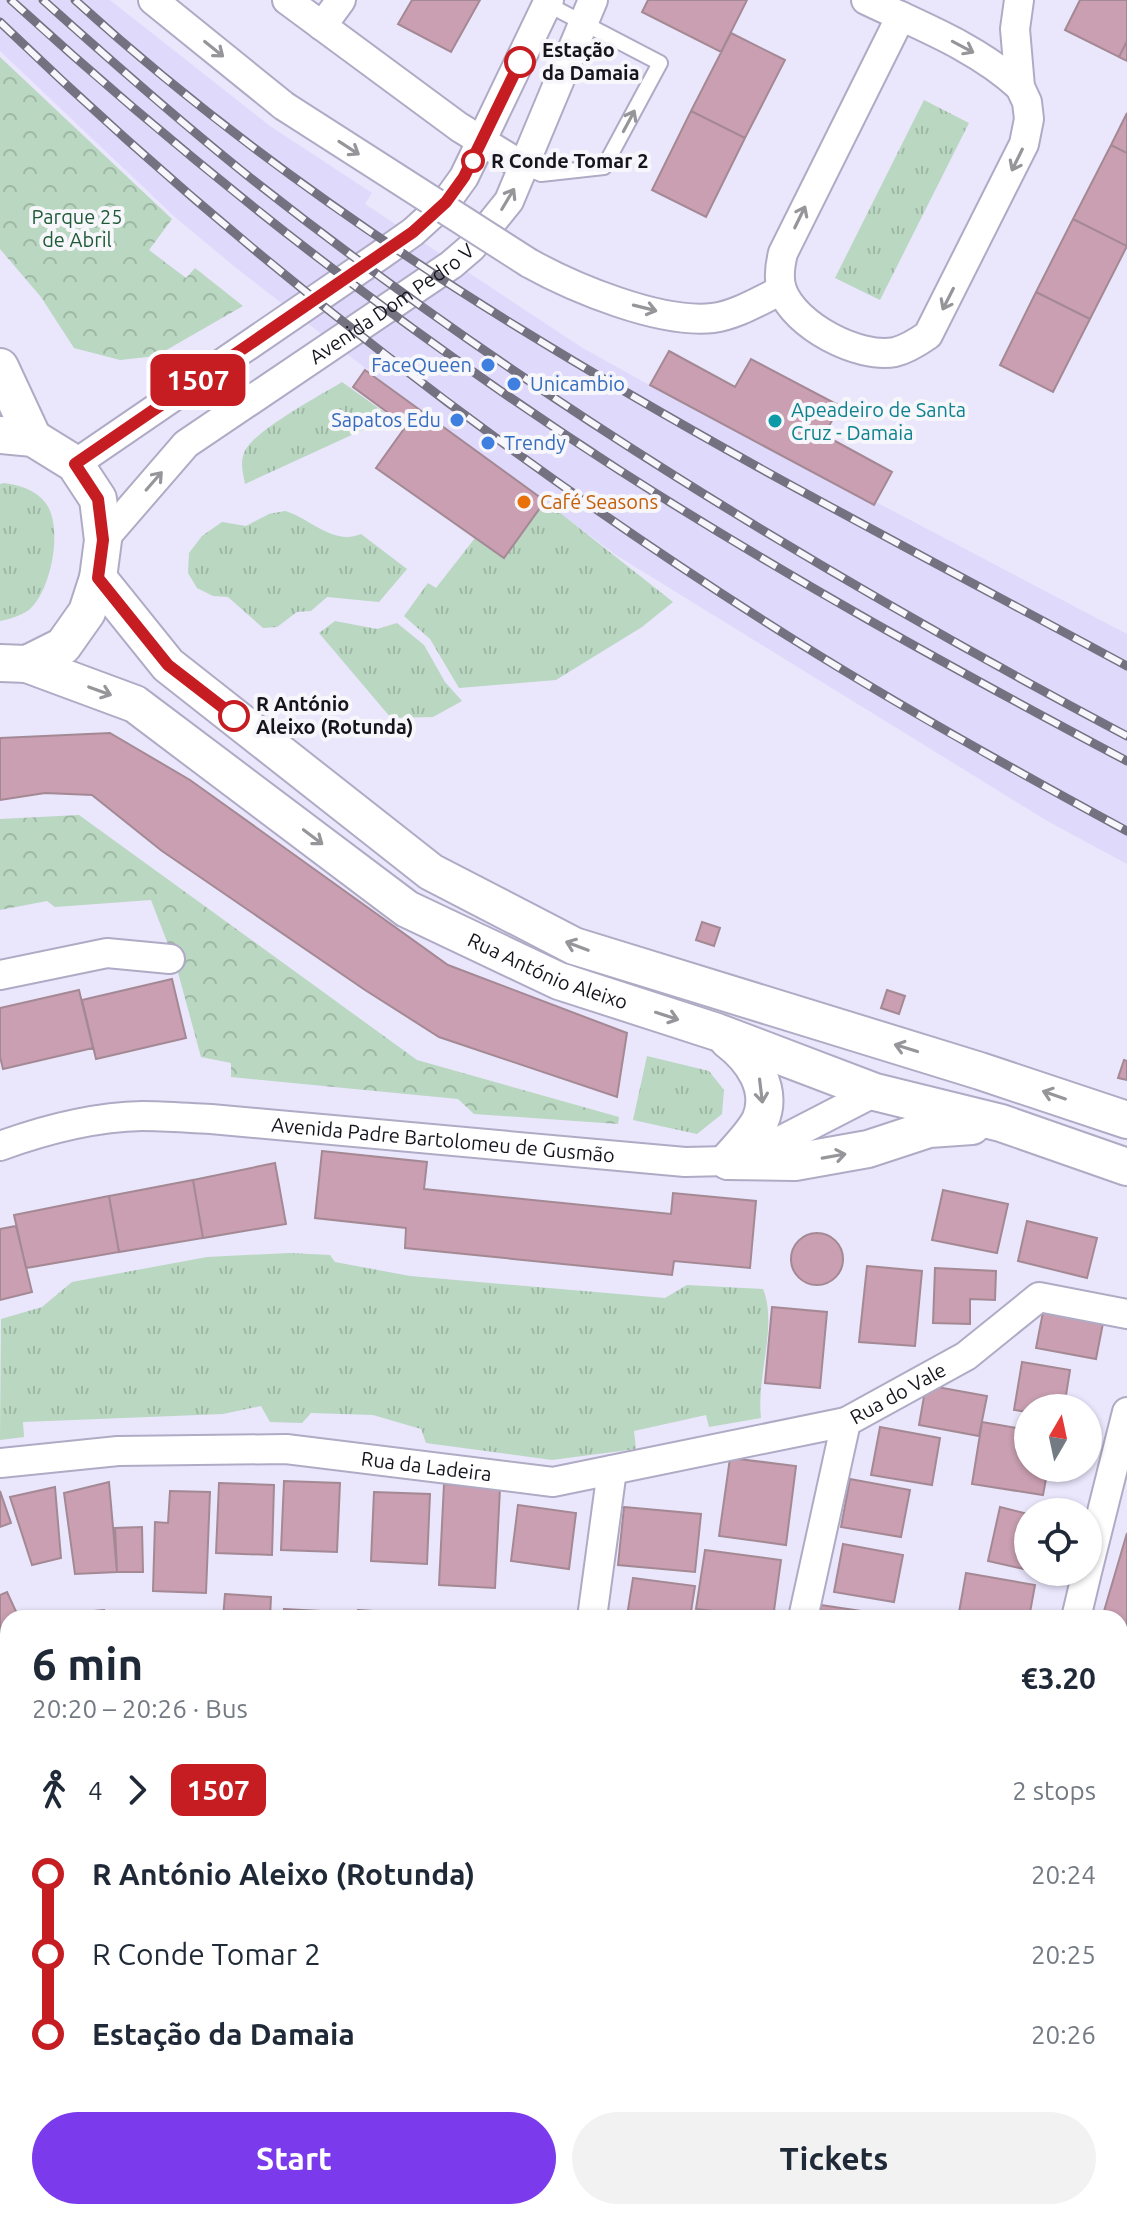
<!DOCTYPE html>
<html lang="en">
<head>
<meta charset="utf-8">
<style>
  body { margin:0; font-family:Ubuntu,sans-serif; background:#f2f2f3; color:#1f2937; height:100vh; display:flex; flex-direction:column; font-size:30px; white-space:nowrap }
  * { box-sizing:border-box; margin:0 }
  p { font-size:26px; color:#747a83 }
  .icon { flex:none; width:44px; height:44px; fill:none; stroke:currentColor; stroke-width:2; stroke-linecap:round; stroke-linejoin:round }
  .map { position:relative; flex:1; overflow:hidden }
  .side { position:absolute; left:0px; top:1610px; width:1128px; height:610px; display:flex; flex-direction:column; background:#fff; border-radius:24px 24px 0 0; box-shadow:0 2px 6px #0004 }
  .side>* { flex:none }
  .badge { padding:0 16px; border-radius:12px; font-size:28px; line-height:52px }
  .needle { width:52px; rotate:9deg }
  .fabs { position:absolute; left:1014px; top:1394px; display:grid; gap:16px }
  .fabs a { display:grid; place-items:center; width:88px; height:88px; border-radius:50%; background:#fff; box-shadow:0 2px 6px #0004; font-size:40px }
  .map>.badge { position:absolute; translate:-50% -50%; box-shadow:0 0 0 4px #fff }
  .legs { display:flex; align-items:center; gap:12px; height:88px; padding:0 32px; font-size:26px }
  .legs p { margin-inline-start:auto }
  .head { display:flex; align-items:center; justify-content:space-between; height:136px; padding:0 32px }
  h1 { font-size:44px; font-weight:600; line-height:60px }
  .action { display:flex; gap:16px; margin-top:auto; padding:16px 32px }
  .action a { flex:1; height:92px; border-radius:48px; background:#7c3aed; color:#fff; font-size:32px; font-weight:600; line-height:92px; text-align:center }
  .action a+a { background:#f2f2f3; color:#1f2937 }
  ul { padding:0 32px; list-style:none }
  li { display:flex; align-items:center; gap:28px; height:80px; font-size:30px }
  li i { display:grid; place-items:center; width:12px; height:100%; margin:0 10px; background:currentColor }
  li i::after { content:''; width:20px; height:20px; margin:-10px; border:6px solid; border-radius:50%; background:#fff }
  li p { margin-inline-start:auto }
  li:first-child i { background:linear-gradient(#0000 50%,currentColor 0) }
  li:last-child i { background:linear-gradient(currentColor 50%,#0000 0) }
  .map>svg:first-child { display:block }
  .built { fill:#dfd9fb }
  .education { fill:#e9deca }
  .grass { fill:url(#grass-tufts) }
  .forest { fill:url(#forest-crowns) }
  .garden { fill:#b9d7c1 }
  .building { fill:#c99fb1; stroke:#a48994; stroke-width:2 }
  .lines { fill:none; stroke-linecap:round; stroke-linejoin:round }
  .service-casing { stroke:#afabc5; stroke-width:18 }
  .minor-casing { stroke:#afabc5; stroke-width:32 }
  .tertiary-casing { stroke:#afabc5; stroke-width:40 }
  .service { stroke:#fff; stroke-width:14 }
  .minor { stroke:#fff; stroke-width:28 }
  .tertiary { stroke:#fff; stroke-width:36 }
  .rail-casing { stroke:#747281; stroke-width:9 }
  .rail { stroke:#f7f6fb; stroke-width:6; stroke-dasharray:18; stroke-linecap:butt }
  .minor-bridge-casing { stroke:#afabc5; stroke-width:32; stroke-linecap:butt }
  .minor-bridge { stroke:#fff; stroke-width:28 }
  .oneway { stroke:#96969a }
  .line-1-casing { stroke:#fff; stroke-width:18 }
  .line-1 { stroke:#c61d23; stroke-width:12 }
  .stop-1-dot { fill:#fff; stroke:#c61d23; stroke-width:4 }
  .shop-dot { fill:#3f7fe0; stroke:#f7f6fb; stroke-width:3 }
  .culture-dot { fill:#0f9aa8; stroke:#f7f6fb; stroke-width:3 }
  .food-dot { fill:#e8710a; stroke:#f7f6fb; stroke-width:3 }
  .labels { text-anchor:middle; stroke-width:8; stroke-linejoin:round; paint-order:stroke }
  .stop-label { font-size:20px; font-weight:bold; fill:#16151e; stroke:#f7f6fb; text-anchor:start }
  .park-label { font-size:20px; fill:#205b38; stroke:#f7f6fb }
  .street-label { font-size:20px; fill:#16151e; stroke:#f7f6fb }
  .shop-label { font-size:20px; fill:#366cbe; stroke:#f7f6fb; text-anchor:end }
  .culture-label { font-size:20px; fill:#0d838f; stroke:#f7f6fb; text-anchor:start }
  .food-label { font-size:20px; fill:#c56008; stroke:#f7f6fb; text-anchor:start }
</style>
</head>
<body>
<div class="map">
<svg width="1127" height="2219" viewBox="0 0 1127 2219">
  <defs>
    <pattern id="grass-tufts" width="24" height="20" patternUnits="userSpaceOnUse" patternTransform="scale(2)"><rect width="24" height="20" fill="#b9d7c1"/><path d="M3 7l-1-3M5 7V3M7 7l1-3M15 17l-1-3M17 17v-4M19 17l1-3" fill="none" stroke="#9eb8a5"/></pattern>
    <pattern id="forest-crowns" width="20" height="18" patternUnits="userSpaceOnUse" patternTransform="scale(2)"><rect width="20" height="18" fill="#b9d7c1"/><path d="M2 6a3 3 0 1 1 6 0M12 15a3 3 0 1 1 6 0" fill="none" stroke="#9eb8a5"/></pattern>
  </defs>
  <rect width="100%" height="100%" fill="#eae6fc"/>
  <!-- built -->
  <path class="built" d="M0 0H110L270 126 372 193 365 204 581 347 649 385 669 351 735 387 751 359 840 406 824 435 892 472 876 502 1127 634V864L1049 822 616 555 545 502 512 546 384 456 417 408 235 267 176 218 0 51Z"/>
  <!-- education -->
  <path class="education" d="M346 2212H672V2219H466L464 2216 456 2219H348Z"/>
  <!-- grass -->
  <path class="grass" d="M924 100 969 123 880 300 835 278Z
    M342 382 391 417 245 484C243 473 240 464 244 453 251 432 321 395 342 382Z
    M4 483C20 485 37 490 47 505 63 530 51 591 29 610 20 616 10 619 0 621V484Z
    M545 501 673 602 642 627 556 680 459 688 430 639 404 616 428 583 436 588 475 538 504 558Z
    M285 511C310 518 333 546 361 534L407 569 379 602 327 597 311 611 297 612 277 627 263 628 228 597 213 596 197 588 188 573 189 553 202 536 222 522 246 526 269 514Z
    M335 621 377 629 397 623 424 645 445 682 462 701 433 717 391 718 319 633Z
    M647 1056 709 1071 724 1090 722 1114 697 1134 633 1120Z
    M289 1253 330 1255 335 1262 410 1276 665 1298 687 1285 763 1289C778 1325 756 1377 761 1418L709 1427 706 1415 634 1431 636 1449 552 1460 426 1443 421 1429 373 1415 311 1413 302 1423 270 1422 261 1406 223 1414 23 1422 24 1437 0 1440 1 1319 42 1307 72 1282 207 1257Z"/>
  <!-- forest -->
  <path class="forest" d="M0 57 172 219 149 250 186 278 195 268 243 306 156 356 120 360 74 348 41 297 0 249Z
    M79 815 417 1060 619 1117 618 1124 474 1114 458 1099 231 1077V1063L201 1057 176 965 151 900 55 907 47 901 0 910V819Z"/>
  <!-- garden -->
  <path class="garden" d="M558 2212H655L656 2219H559Z"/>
  <!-- building -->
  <path class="building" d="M412 0H480L451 52 398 24Z
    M648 0H747L721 52 642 12Z
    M1080 0H1127V41L1119 57 1065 30Z
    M731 33 785 60 745 138 691 111Z
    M1127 41V61L1119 57Z
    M691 111 745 138 706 217 652 190Z
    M1127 113V153L1111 145Z
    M1111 145 1127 153V246L1073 219Z
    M1073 219 1127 246 1090 319 1036 292Z
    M1036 292 1090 319 1053 392 1000 365Z
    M669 351 735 387 751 359 840 406 824 435 892 472 874 505 650 385Z
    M365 370 545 501 504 558 376 468 406 426 353 387Z
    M110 733 190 780 448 965 627 1033 617 1097 439 1037 365 990 162 851 92 795 45 793 0 800V738Z
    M702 922 720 928 714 946 696 940Z
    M172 979 186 1038 96 1059 82 1000Z
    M79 990 93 1048 3 1069 0 1057V1008Z
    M887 990 905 996 899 1014 881 1008Z
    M1124 1060 1127 1061V1080L1118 1078Z
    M322 1151 427 1162 424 1189 671 1214 673 1193 756 1201 750 1268 674 1261 672 1275 405 1248 406 1228 315 1218Z
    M275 1163 286 1224 203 1238 193 1180Z
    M193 1180 203 1238 119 1252 109 1196Z
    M943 1190 1008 1204 997 1253 932 1240Z
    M109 1196 119 1252 26 1268 14 1215Z
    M1027 1221 1097 1238 1087 1278 1018 1261Z
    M16 1226 32 1292 0 1300V1229Z
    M791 1259a26 26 0 1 1 52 0a26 26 0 1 1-52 0Z
    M867 1266 922 1271 915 1346 859 1342Z
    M935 1268 996 1271 995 1300 970 1299V1324L933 1323Z
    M772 1307 827 1312 820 1388 765 1383Z
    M1044 1307 1104 1318 1096 1359 1036 1348Z
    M1022 1362 1070 1370 1064 1408H1028V1412L1014 1410Z
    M926 1385 987 1396 979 1436 919 1425Z
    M982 1422 1028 1430V1468H1048L1043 1495 972 1484Z
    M880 1427 940 1438 932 1485 871 1475Z
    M730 1458 796 1466 786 1545 719 1536Z
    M850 1479 910 1490 901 1537 841 1527Z
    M284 1481 340 1483 337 1552 281 1550Z
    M109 1482 117 1572 75 1574 64 1493Z
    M219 1483 274 1485 272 1555 216 1553Z
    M444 1484 500 1488 495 1588 439 1585Z
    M55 1487 61 1558 32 1565 10 1497Z
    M0 1491 11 1523 0 1527Z
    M170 1491 210 1492 206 1593 153 1591 155 1522 168 1523Z
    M374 1492 430 1494 427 1564 371 1561Z
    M518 1505 576 1513 569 1569 511 1561Z
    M624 1507 701 1514 695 1572 618 1565Z
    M1000 1507 1028 1514V1570L988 1561Z
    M142 1527 143 1572H117L115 1528Z
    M1127 1533V1629L1120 1627V1618H1102Z
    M843 1544 903 1555 894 1602 834 1592Z
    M705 1550 781 1560 773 1618 696 1609Z
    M966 1573 1035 1585 1029 1618H958Z
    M633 1578 695 1586 690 1618 627 1616Z
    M7 1592 19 1618H8V1636L0 1640V1595Z
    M225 1594 271 1597 270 1618H223Z
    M821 1605 882 1614V1618H819Z
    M284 1609 339 1612V1618H284Z
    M104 1610 105 1618H60V1614Z
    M358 1610 404 1613V1618H357Z
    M406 1611 453 1614V1618H406Z
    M8 1646V1695L0 1700V1650Z
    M1120 1671 1127 1672V1733L1120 1732Z
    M1120 1748 1127 1749 1122 1795 1120 1794Z
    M0 1900 8 1914V1925L0 1929Z
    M1120 1905 1127 1906V1950L1120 1949Z
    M8 1942V1991L0 1995V1946Z
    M1127 1976V2028H1120V1977Z
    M2 2011 8 2023V2050L0 2055Z
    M1120 2087H1127V2138H1120Z
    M0 2131 8 2149V2154L0 2157Z
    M1120 2154H1127V2206H1120Z
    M1 2168 8 2189V2212H16L18 2216 10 2219H0Z
    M97 2212H151L154 2219H97L95 2213Z
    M196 2212H266L268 2219H199Z
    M702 2212H761L762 2219H703Z
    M954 2212H1021L1022 2219H954Z
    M95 2213 96 2219H64Z"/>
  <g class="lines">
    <!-- service casing -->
    <g class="service-casing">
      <path id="service" d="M524 167 541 174 604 167 660 63 547 4"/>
    </g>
    <!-- minor casing -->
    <g class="minor-casing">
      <g id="minor">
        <path d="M153 0 284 106"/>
        <path d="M287 0 459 127 524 167"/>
        <path d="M866 0C918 25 977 47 1020 87"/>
        <path d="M901 16 783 253C780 265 778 278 782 290 795 326 859 359 895 352 907 349 918 342 928 335L1024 144 1029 119 1027 102 1020 87 1015 29 1019 0"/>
        <path d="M322 26 341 0"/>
        <path d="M529 263C574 288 660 324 713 318 737 315 760 300 782 290"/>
        <path d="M75 464 379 256 413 232 446 202 464 177 549 0"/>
        <path id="s1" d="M103 540 186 444 451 265 472 247 509 201 593 0"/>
        <path d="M0 975 107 953 170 959"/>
        <path id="s2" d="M0 1146C44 1130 94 1117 142 1116 165 1116 188 1118 211 1119L685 1162 728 1161 780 1141 875 1092"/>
        <path id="s3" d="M0 1463 118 1451 286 1449 553 1482 846 1422"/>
        <path d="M1088 1568 1127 1412"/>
        <path d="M592 1618 612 1470"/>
        <path id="s4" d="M803 1618 846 1422 966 1356 1039 1297 1127 1314"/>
        <path d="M1076 1618 1087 1572"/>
        <path d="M1120 1655 1127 1657"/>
        <path d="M0 1753 8 1750"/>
        <path d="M0 1827 8 1844"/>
        <path d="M1120 1834 1127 1835"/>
        <path d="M171 2212 174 2219"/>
        <path d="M783 2212V2219"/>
        <path d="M1078 2212 1079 2219"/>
      </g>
    </g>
    <!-- tertiary casing -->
    <g class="tertiary-casing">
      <g id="tertiary">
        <path d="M0 367 33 438"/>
        <path d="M0 435 33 438 75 464 98 499 103 540 98 578 87 612 63 646 27 664 0 663"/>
        <path d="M98 578 168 665 431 872 574 946 980 1071 1127 1120"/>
        <path id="s5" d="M27 664 135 704 407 909 559 981 717 1032 875 1092 1001 1123 1127 1167"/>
        <path d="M728 1040C752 1058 774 1089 760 1121 752 1136 739 1148 728 1161"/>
        <path d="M728 1161 795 1162 868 1149 929 1129 972 1126"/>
      </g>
    </g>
    <!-- service -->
    <use href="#service" class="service"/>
    <!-- minor -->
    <use href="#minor" class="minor"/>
    <!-- tertiary -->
    <use href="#tertiary" class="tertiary"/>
    <!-- rail casing -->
    <g class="rail-casing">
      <path id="rail" d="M11 0C201 173 403 331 619 470 783 575 955 670 1127 761
        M43 0C110 60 178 120 248 176 521 392 820 573 1127 736
        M75 0C387 284 760 468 1127 666
        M0 22C243 256 513 464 799 643 906 710 1016 771 1127 831"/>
    </g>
    <!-- rail -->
    <use href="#rail" class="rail"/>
    <!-- minor-bridge casing -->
    <g class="minor-bridge-casing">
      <path id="minor-bridge" d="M284 106 529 263"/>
    </g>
    <!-- minor-bridge -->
    <use href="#minor-bridge" class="minor-bridge"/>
  </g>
  <!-- one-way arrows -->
  <defs><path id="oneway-shaft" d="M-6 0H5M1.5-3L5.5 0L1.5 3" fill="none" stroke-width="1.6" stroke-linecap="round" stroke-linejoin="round" transform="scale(2)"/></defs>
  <g class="oneway">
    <use href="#oneway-shaft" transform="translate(963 47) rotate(28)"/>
    <use href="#oneway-shaft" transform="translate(214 49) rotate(39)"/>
    <use href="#oneway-shaft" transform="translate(629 121) rotate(-62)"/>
    <use href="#oneway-shaft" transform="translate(349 148) rotate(33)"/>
    <use href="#oneway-shaft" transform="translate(1017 160) rotate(116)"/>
    <use href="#oneway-shaft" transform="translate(508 199) rotate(-59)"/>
    <use href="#oneway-shaft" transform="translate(800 217) rotate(-64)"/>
    <use href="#oneway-shaft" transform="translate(948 299) rotate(117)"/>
    <use href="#oneway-shaft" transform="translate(645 308) rotate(14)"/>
    <use href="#oneway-shaft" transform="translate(154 481) rotate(-49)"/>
    <use href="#oneway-shaft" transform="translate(100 691) rotate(20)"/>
    <use href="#oneway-shaft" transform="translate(313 837) rotate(37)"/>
    <use href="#oneway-shaft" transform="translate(577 946) rotate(-159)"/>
    <use href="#oneway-shaft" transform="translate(667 1016) rotate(18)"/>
    <use href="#oneway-shaft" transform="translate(906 1048) rotate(-163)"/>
    <use href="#oneway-shaft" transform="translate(761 1091) rotate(83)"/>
    <use href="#oneway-shaft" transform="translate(1054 1095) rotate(-161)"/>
    <use href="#oneway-shaft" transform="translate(834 1156) rotate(-10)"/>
  </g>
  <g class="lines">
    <!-- line-1 casing -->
    <g class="line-1-casing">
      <path id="line-1" d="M234 716 168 665 98 578 103 540 98 499 75 464 413 232 446 202 464 177 520 62"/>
    </g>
    <!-- line-1 -->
    <use href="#line-1" class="line-1"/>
  </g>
  <!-- markers -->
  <g class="stop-1-dot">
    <circle cx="520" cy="62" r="14"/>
    <circle cx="473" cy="161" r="10"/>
    <circle cx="234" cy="716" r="14"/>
  </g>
  <g class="shop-dot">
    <circle cx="488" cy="365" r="8"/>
    <circle cx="514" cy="384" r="8"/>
    <circle cx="457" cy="420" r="8"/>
    <circle cx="488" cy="443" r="8"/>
  </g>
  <circle class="culture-dot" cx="775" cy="421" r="8"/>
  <circle class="food-dot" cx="524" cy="502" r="8"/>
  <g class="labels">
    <!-- stop labels -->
    <g class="stop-label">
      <text x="542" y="57">Estação<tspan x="542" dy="23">da Damaia</tspan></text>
      <text x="491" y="168">R Conde Tomar 2</text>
      <text x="256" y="711">R António<tspan x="256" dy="23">Aleixo (Rotunda)</tspan></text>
    </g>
    <!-- park labels -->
    <g class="park-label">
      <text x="77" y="224">Parque 25<tspan x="77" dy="23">de Abril</tspan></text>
    </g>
    <!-- street labels -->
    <g class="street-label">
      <text dy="7" stroke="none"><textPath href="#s1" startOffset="376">Avenida Dom Pedro V</textPath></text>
      <text dy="7" stroke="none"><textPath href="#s5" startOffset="610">Rua António Aleixo</textPath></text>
      <text dy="7" stroke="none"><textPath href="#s2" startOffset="448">Avenida Padre Bartolomeu de Gusmão</textPath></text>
      <text dy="7" stroke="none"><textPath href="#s4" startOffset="260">Rua do Vale</textPath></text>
      <text dy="7" stroke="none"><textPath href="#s3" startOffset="428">Rua da Ladeira</textPath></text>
    </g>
    <!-- shop labels -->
    <g class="shop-label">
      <text x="472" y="372">FaceQueen</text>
      <text x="530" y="391" text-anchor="start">Unicambio</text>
      <text x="441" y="427">Sapatos Edu</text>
      <text x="504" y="450" text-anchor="start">Trendy</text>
    </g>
    <!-- culture labels -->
    <g class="culture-label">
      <text x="791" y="417">Apeadeiro de Santa<tspan x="791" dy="23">Cruz - Damaia</tspan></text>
    </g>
    <!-- food labels -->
    <g class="food-label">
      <text x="540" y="509">Café Seasons</text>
    </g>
  </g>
</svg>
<div class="fabs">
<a><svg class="needle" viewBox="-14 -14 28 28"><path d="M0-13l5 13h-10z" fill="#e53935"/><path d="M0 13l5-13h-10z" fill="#747a83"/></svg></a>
<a><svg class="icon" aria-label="locate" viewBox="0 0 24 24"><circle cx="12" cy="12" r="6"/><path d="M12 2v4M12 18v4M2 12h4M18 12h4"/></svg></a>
</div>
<b class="badge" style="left:198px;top:380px;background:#c61d23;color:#fff">1507</b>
<section class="side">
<div class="head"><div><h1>6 min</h1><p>20:20 – 20:26 · Bus</p></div><b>€3.20</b></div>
<div class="legs"><svg class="icon" aria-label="walk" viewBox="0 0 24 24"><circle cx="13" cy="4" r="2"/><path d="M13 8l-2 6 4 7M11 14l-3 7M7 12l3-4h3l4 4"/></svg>4<svg class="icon" aria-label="forward" viewBox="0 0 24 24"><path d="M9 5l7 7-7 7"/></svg><b class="badge" style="background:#c61d23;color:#fff">1507</b><p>2 stops</p></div>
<ul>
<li><i style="color:#c61d23"></i><b>R António Aleixo (Rotunda)</b><p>20:24</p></li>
<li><i style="color:#c61d23"></i><span>R Conde Tomar 2</span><p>20:25</p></li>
<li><i style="color:#c61d23"></i><b>Estação da Damaia</b><p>20:26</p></li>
</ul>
<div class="action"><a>Start</a><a>Tickets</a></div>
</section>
</div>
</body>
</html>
